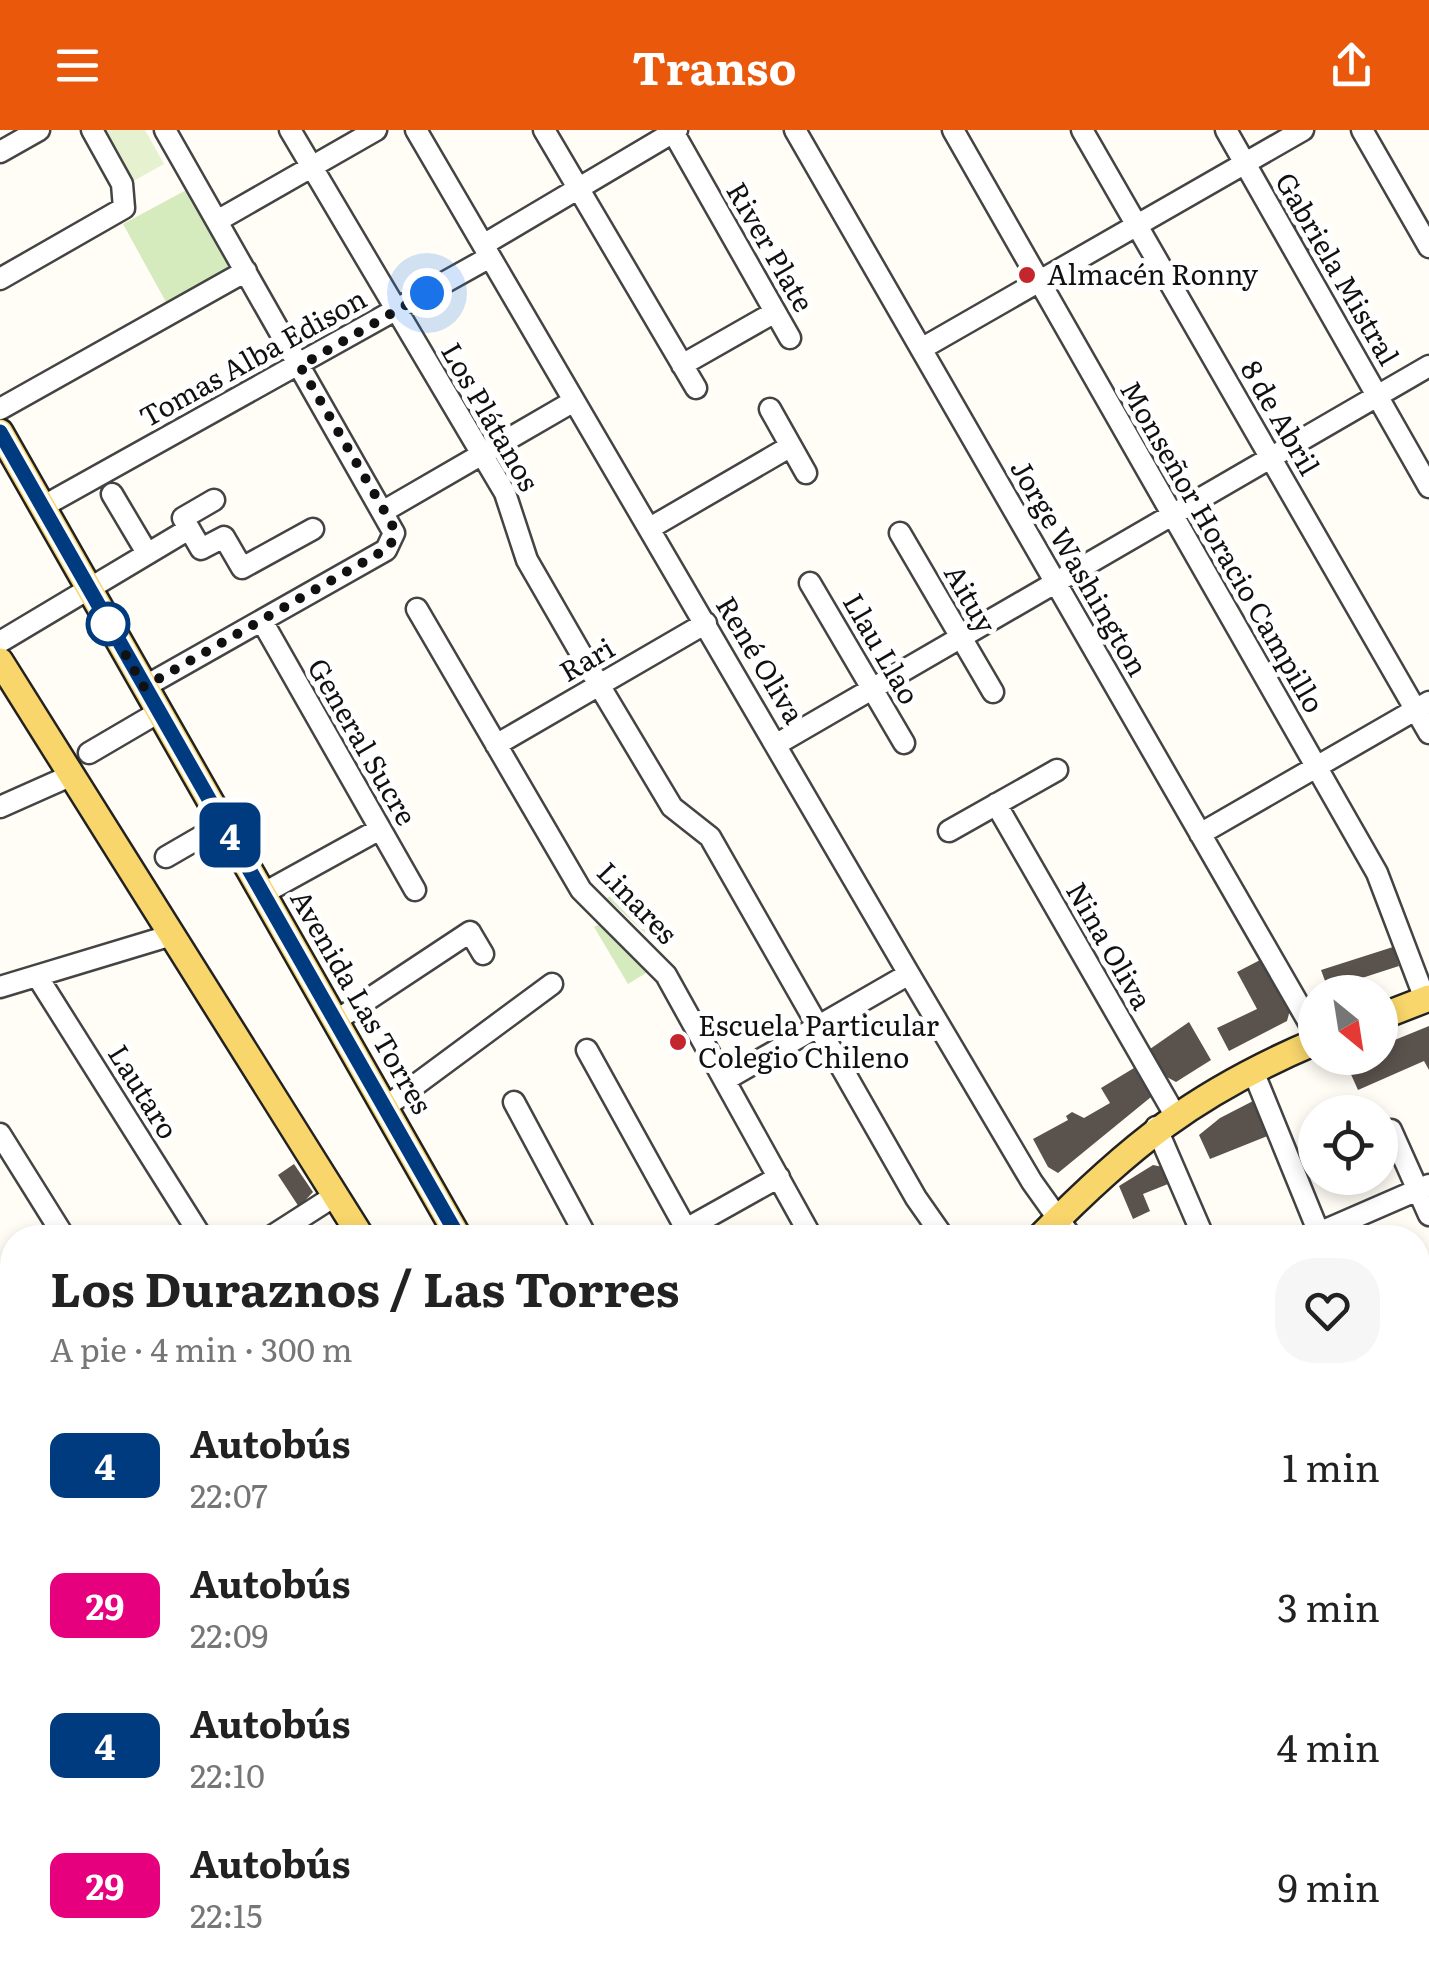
<!DOCTYPE html>
<html lang="es">
<head>
<meta charset="utf-8">
<style>
  body { margin:0; font-family:Literata,serif; background:#f6f6f6; color:#222; height:100vh; display:flex; flex-direction:column; font-size:38px; white-space:nowrap }
  * { box-sizing:border-box; margin:0 }
  p { font-size:32px; color:#767676 }
  .icon { flex:none; width:55px; height:55px; fill:none; stroke:currentColor; stroke-width:2; stroke-linecap:round; stroke-linejoin:round }
  .map { position:relative; flex:1; overflow:hidden }
  .drawer { position:absolute; left:0px; top:1095px; width:1430px; height:752px; display:flex; flex-direction:column; background:#fff; border-radius:40px 40px 0 0; box-shadow:0 5px 15px #0003 }
  .drawer>* { flex:none }
  .badge { padding:0 20px; border-radius:15px; font-size:35px; line-height:65px }
  .needle { width:65px; rotate:150deg }
  .controls { position:absolute; left:1298px; top:845px; display:grid; gap:20px }
  .controls a { display:grid; place-items:center; width:100px; height:100px; border-radius:50%; background:#fff; box-shadow:0 5px 15px #0003; font-size:50px }
  .you { position:absolute; width:50px; height:50px; margin:-25px; border:8px solid #fff; border-radius:50%; background:#1a73e8; box-shadow:0 0 0 15px #1a73e833 }
  .map>.badge { position:absolute; translate:-50% -50%; box-shadow:0 0 0 5px #fff }
  .round { display:grid; place-items:center; flex:none; width:105px; height:105px; border-radius:40px; background:#f6f6f6 }
  .summary { display:flex; align-items:center; justify-content:space-between; height:170px; padding:0 50px }
  h1 { font-size:48px; font-weight:700; line-height:75px }
  ul { padding:0; list-style:none }
  li { display:flex; align-items:center; gap:30px; height:140px; padding:0 50px }
  li div { flex:1 }
  li b { display:block; font-size:38px }
  li em { font-style:normal }
  li .badge { min-width:110px; font-weight:700; text-align:center }
  header { display:flex; justify-content:space-between; align-items:center; height:130px; padding:0 50px; background:#ea580c; color:#fff; font-size:45px; font-weight:700 }
  .map>svg:first-child { display:block }
  .green { fill:#d5ebbd }
  .pitch { fill:#e6f2cf }
  .building { fill:#5a524d }
  .lines { fill:none; stroke-linecap:round; stroke-linejoin:round }
  .minor-casing { stroke:#444; stroke-width:25 }
  .major-casing { stroke:#222; stroke-width:30 }
  .minor { stroke:#fff; stroke-width:20 }
  .major { stroke:#f9d66b; stroke-width:25 }
  .line-casing { stroke:#fff; stroke-width:22 }
  .line { stroke:#003b80; stroke-width:15 }
  .walk { stroke:#111; stroke-width:10; stroke-dasharray:0 18 }
  .poi-dot { fill:#c4262e; stroke:#fff; stroke-width:4 }
  .stop-dot { fill:#fff; stroke:#003b80; stroke-width:5 }
  .labels { text-anchor:middle; stroke-width:10; stroke-linejoin:round; paint-order:stroke }
  .street-label { font-size:28px; fill:#111; stroke:#fff }
  .poi-label { font-size:28px; fill:#111; stroke:#fff; text-anchor:start }
</style>
</head>
<body>
<header><svg class="icon" aria-label="menu" viewBox="0 0 24 24"><path d="M4 6h16M4 12h16M4 18h16"/></svg>Transo<svg class="icon" aria-label="share" viewBox="0 0 24 24"><path d="M12 15V3M7 8l5-5 5 5M5 13v7h14v-7"/></svg></header>
<div class="map">
<svg width="1429" height="1847" viewBox="0 0 1429 1847">
  <rect width="100%" height="100%" fill="#fffdf5"/>
  <!-- green -->
  <path class="green" d="M190 58 232 136 166 172 123 94Z
    M630 754 664 811 658 815 607 768Z
    M600 794 651 840 628 854 594 797Z"/>
  <!-- pitch -->
  <path class="pitch" d="M100 0H145L164 34 130 53Z"/>
  <!-- building -->
  <path class="building" d="M1297 55 1329 110 1308 122 1277 67Z
    M1393 817 1399 836 1328 859 1321 840Z
    M1262 829 1290 880 1287 891 1229 921 1217 898 1257 879 1237 842Z
    M1189 892 1211 930 1176 952 1165 946 1150 919Z
    M1429 896V940L1424 931 1358 960 1345 931 1380 928V916Z
    M1134 938 1151 967 1058 1043 1048 1037 1033 1009 1068 990 1066 986 1072 982 1084 988 1110 973 1101 958Z
    M1253 971 1270 1005 1210 1029 1199 1005 1220 988Z
    M294 1034 313 1062 299 1077 278 1045Z
    M1153 1035 1163 1037 1168 1054 1143 1064 1150 1081 1133 1089 1119 1056Z
    M14 1835H36L42 1847H20Z"/>
  <g class="lines">
    <!-- minor casing -->
    <g class="minor-casing">
      <path id="minor" d="M290 0 505 363 527 430 599 555 672 677 710 707 916 1068 944 1108
        M416 0 909 844 1032 1052 1072 1108
        M544 0 696 258
        M672 0 790 208
        M795 0 1315 903
        M953 0 1377 743 1425 869
        M1082 0 1429 603
        M1226 0 1429 357
        M1362 0 1429 117
        M0 22 39 0
        M217 91 376 0
        M483 115 677 0
        M0 149 124 78 122 54 92 0
        M921 219 1303 0
        M682 235 775 182
        M0 279 246 141
        M770 279 806 343
        M112 364 147 423
        M214 370 183 388 201 419 224 407 242 438 313 399
        M42 377 490 127
        M384 381 574 271
        M650 398 791 316
        M900 403 993 562
        M810 453 904 613
        M417 479 581 760 666 845 812 1108
        M262 491 415 760
        M0 512 189 399
        M144 557 386 420 394 403 165 0
        M777 614 1429 236
        M496 615 706 493
        M89 623 159 582
        M996 674 1175 985
        M0 677 72 645
        M949 701 1057 640
        M1200 704 1429 572
        M166 727 223 694
        M264 763 380 699
        M37 846 202 1108
        M0 857 172 805
        M337 890 470 802 483 824
        M587 920 691 1108
        M1253 941 1321 1108
        M725 950 909 844
        M514 972 587 1108
        M387 976 552 854
        M1156 997 1204 1108
        M1391 1000 1429 1085
        M0 1004 65 1108
        M1321 1102 1429 1055
        M269 1108 336 1065
        M670 1108 779 1047
        M0 1218 12 1238
        M1418 1329 1429 1355
        M0 1371 12 1366
        M1418 1441 1429 1436
        M0 1486 12 1506
        M0 1576 12 1570
        M1418 1594 1429 1620
        M1418 1744 1429 1736
        M120 1835 125 1847
        M280 1835 285 1847
        M451 1835 456 1847
        M577 1835 583 1847
        M681 1835 687 1847
        M974 1835 980 1847
        M1109 1835 1115 1847
        M1244 1835 1249 1847
        M1396 1835 1402 1847
        M1265 1847 1283 1835"/>
    </g>
    <!-- major casing -->
    <g class="major-casing">
      <path id="major" d="M0 302 459 1108
        M0 531 362 1108
        M1380 887 1429 868
        M1039 1108C1129 1016 1195 963 1315 912
        M0 1813 12 1807
        M813 1835 818 1847"/>
    </g>
    <!-- minor -->
    <use href="#minor" class="minor"/>
    <!-- major -->
    <use href="#major" class="major"/>
  </g>
  <g class="lines">
    <!-- line casing -->
    <g class="line-casing">
      <path id="line" d="M0 302 459 1108"/>
    </g>
    <!-- line -->
    <use href="#line" class="line"/>
    <!-- walk -->
    <path class="walk" d="M108 494 144 557 390 417 394 404 392 394 300 236 427 163"/>
  </g>
  <!-- markers -->
  <g class="poi-dot">
    <circle cx="1027" cy="145" r="10"/>
    <circle cx="678" cy="912" r="10"/>
  </g>
  <circle class="stop-dot" cx="108" cy="494" r="20"/>
  <g class="labels">
    <!-- street labels -->
    <g class="street-label">
      <text transform="translate(770 117) rotate(60)" y="10">River Plate</text>
      <text transform="translate(1337 139) rotate(60)" y="10">Gabriela Mistral</text>
      <text transform="translate(253 228) rotate(-29)" y="10">Tomas Alba Edison</text>
      <text transform="translate(490 287) rotate(60)" y="10">Los Plátanos</text>
      <text transform="translate(1280 288) rotate(60)" y="10">8 de Abril</text>
      <text transform="translate(1222 417) rotate(60)" y="10">Monseñor Horacio Campillo</text>
      <text transform="translate(1079 438) rotate(60)" y="10">Jorge Washington</text>
      <text transform="translate(970 469) rotate(60)" y="10">Aituy</text>
      <text transform="translate(881 519) rotate(60)" y="10">Llau Llao</text>
      <text transform="translate(587 530) rotate(-30)" y="10">Rari</text>
      <text transform="translate(760 530) rotate(59)" y="10">René Oliva</text>
      <text transform="translate(362 612) rotate(60)" y="10">General Sucre</text>
      <text transform="translate(637 773) rotate(46)" y="10">Linares</text>
      <text transform="translate(1109 816) rotate(60)" y="10">Nina Oliva</text>
      <text transform="translate(361 872) rotate(60)" y="10">Avenida Las Torres</text>
      <text transform="translate(143 962) rotate(58)" y="10">Lautaro</text>
    </g>
    <!-- poi labels -->
    <g class="poi-label">
      <text x="1047" y="155">Almacén Ronny</text>
      <text x="698" y="906">Escuela Particular<tspan x="698" dy="32">Colegio Chileno</tspan></text>
    </g>
  </g>
</svg>
<div class="controls">
<a><svg class="needle" viewBox="-14 -14 28 28"><path d="M0-13l5 13h-10z" fill="#e53935"/><path d="M0 13l5-13h-10z" fill="#767676"/></svg></a>
<a><svg class="icon" aria-label="locate" viewBox="0 0 24 24"><circle cx="12" cy="12" r="6"/><path d="M12 2v4M12 18v4M2 12h4M18 12h4"/></svg></a>
</div>
<div class="you" style="left:427px;top:163px"></div>
<b class="badge" style="left:230px;top:705px;background:#003b80;color:#fff">4</b>
<section class="drawer">
<div class="summary"><div><h1>Los Duraznos / Las Torres</h1><p>A pie · 4 min · 300 m</p></div><a class="round"><svg class="icon" aria-label="heart" viewBox="0 0 24 24"><path d="M12 20l-8-8c-3-5 5-10 8-4 3-6 11-1 8 4z"/></svg></a></div>
<ul>
<li><span class="badge" style="background:#003b80;color:#fff">4</span><div><b>Autobús</b><p>22:07</p></div><em>1 min</em></li>
<li><span class="badge" style="background:#e6007e;color:#fff">29</span><div><b>Autobús</b><p>22:09</p></div><em>3 min</em></li>
<li><span class="badge" style="background:#003b80;color:#fff">4</span><div><b>Autobús</b><p>22:10</p></div><em>4 min</em></li>
<li><span class="badge" style="background:#e6007e;color:#fff">29</span><div><b>Autobús</b><p>22:15</p></div><em>9 min</em></li>
</ul>
</section>
</div>
</body>
</html>
